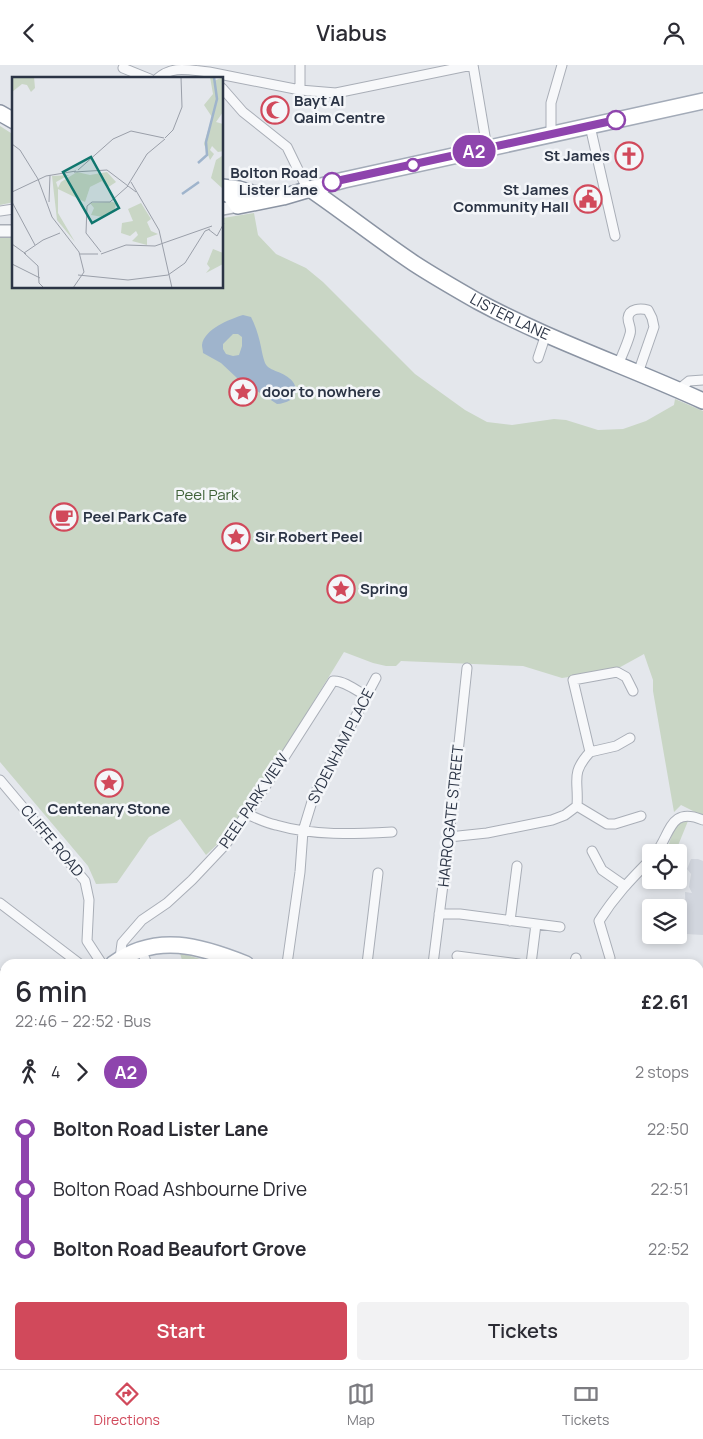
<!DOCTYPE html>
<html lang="en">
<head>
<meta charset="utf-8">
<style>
  body { margin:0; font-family:Manrope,sans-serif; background:#f2f2f3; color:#2b2b33; height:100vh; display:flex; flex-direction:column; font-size:19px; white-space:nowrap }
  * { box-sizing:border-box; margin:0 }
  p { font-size:16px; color:#7c7c81 }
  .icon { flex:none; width:28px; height:28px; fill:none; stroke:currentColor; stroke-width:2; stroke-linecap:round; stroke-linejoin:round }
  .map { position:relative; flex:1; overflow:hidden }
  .side { position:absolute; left:0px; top:894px; width:704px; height:411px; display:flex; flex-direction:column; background:#fff; border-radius:15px 15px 0 0; box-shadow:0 2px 8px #0003 }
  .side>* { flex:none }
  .badge { padding:0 10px; border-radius:16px; font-size:18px; line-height:32px }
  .controls { position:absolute; left:642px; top:779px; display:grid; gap:10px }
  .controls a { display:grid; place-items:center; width:45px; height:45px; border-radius:5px; background:#fff; box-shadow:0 2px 8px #0003; font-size:25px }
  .map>.badge { position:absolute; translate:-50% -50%; box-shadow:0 0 0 2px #fff }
  .legs { display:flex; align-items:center; gap:8px; height:55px; padding:0 15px; font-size:16px }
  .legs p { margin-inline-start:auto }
  .head { display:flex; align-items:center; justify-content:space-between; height:85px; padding:0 15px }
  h1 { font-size:28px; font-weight:600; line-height:38px }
  .button { display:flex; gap:10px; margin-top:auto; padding:10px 15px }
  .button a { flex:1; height:58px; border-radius:5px; background:#d1495b; color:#fff; font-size:20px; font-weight:600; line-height:58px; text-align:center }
  .button a+a { background:#f2f2f3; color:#2b2b33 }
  ul { padding:0 15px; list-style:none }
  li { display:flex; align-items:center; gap:18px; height:60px; font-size:19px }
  li i { display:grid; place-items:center; width:8px; height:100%; margin:0 6px; background:currentColor }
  li i::after { content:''; width:12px; height:12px; margin:-6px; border:4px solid; border-radius:50%; background:#fff }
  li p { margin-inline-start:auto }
  li:first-child i { background:linear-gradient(#0000 50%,currentColor 0) }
  li:last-child i { background:linear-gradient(currentColor 50%,#0000 0) }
  header { display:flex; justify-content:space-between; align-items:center; height:65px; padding:0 15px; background:#fff; font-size:22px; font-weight:600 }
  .menu { display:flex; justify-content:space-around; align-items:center; height:70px; border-top:1px solid #e1e1e2; background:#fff; font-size:14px; color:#7c7c81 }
  .menu a { display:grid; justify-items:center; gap:2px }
  .menu .on { color:#d1495b }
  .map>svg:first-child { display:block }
  .built { fill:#d2d6de }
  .green { fill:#c9d6c5 }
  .water { fill:#9fb4cc; fill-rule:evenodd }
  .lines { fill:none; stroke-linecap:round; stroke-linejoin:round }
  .minor-casing { stroke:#a9aeb7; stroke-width:11 }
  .tertiary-casing { stroke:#a9aeb7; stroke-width:14 }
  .primary-casing { stroke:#a3abb8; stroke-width:18 }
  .trunk-casing { stroke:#8b94a3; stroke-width:18 }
  .minor { stroke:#f7f8fa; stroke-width:9 }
  .tertiary { stroke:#f7f8fa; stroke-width:11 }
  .primary { stroke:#fff; stroke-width:15 }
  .trunk { stroke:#fff; stroke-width:15 }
  .line-1-casing { stroke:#fff; stroke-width:11 }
  .line-1 { stroke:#8e44ad; stroke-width:8 }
  .stop-1-dot { fill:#fff; stroke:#8e44ad; stroke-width:2.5 }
  .labels { text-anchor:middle; stroke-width:5; stroke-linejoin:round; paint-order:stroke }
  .poi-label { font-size:15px; font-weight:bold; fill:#2b3445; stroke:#f4f6f9; text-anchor:start }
  .stop-label { font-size:15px; font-weight:bold; fill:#2b3445; stroke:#f4f6f9; text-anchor:end }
  .street-label { font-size:15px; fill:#2b3445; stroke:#f4f6f9 }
  .park-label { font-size:15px; fill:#3f6138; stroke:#f4f6f9 }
  .inset-river { fill:none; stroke:#9fb4cc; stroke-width:2.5 }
  .inset-road { fill:none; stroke:#9a9fa9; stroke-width:1 }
  .view { fill:#0f766e; fill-opacity:0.15; stroke:#0f766e; stroke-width:2.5 }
  .inset-edge { fill:none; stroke:#2b3445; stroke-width:2.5 }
</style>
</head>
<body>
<header><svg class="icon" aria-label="back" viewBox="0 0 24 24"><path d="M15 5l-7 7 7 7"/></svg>Viabus<svg class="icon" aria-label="person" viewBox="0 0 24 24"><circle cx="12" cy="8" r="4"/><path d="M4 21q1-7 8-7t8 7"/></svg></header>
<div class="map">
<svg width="703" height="1304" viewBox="0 0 703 1304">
  <rect width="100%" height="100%" fill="#e4e7ec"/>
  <!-- built -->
  <path class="built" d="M691 794H698L703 796V870L686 869 685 827 692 828 689 822 691 809 687 804Z
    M703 936V1007L699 1009V938Z
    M31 1300H245L251 1304H28Z"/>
  <!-- green -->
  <path class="green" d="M0 61 14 70V137L0 140Z
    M254 148 258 170 276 189 306 203 323 217 415 309 465 345 487 357 512 360 554 354 566 355 598 365 623 364 646 356 674 340 675 334 703 346V751L681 740 674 747 653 626V615L644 589 615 605 562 613 523 601 401 596 396 601H386L373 598 344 587 300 659 227 770 206 790 180 754 149 772 117 818 96 819 88 801 0 697V173H14V222H222L223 153Z
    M682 756H688L677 783 679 785 678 787 672 783 669 779C672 769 674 763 682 756Z
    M180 888 217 899H183Z
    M85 1300H145L149 1304H89Z
    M283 1300H595L591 1304H336L291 1302Z"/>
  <!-- water -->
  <path class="water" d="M243 250 251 252C256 262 259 272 261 282 262 287 263 293 265 298 269 307 285 306 293 317 302 331 289 338 277 339L237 313 221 298 203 288C203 285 202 283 202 280 204 264 230 254 243 250ZM233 269H238L242 272V281L239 290 233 291 226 289 223 284V279Z"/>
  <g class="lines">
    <!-- minor casing -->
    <g class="minor-casing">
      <path id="minor" d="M300 0V25
        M473 0 487 83
        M123 3 150 14
        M157 14C173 0 187 5 209 7L300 25 336 28 472 0
        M222 23 243 47 287 82 304 117 310 124
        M590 61 615 171
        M551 69V38L562 0
        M0 146 14 144
        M538 293 546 269
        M618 300C622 290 627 280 630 269 632 263 628 259 628 253 629 243 641 243 648 245L652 253 654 262 638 308
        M679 324 689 316 703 315
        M590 687 573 615 617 607 626 612 633 626
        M590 687 616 681 630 673
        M0 715 85 816 89 835 87 876 102 899
        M577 741 607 759H615L641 751
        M247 749C256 753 266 758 276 760 314 771 353 769 392 767
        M449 772 487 768 552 755 565 750 577 741C579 715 570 709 590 687
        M592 786 602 805 625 821
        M656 788C671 768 670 741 703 755
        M0 838 80 899
        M439 849H460L560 862
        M510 856 517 801
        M141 884 147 899
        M457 891 519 899
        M120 893 122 878 142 855 167 838 192 815 226 779 271 713 333 616C343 615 356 625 366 631
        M610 893 599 856C614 832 631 814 651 794
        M287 899 300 807 303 766 314 730 376 613
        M367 899 378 808
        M433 899 449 772 467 603
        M531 899 536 859
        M574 899 576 893
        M0 910 5 915
        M0 975 5 968
        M0 1001 5 1005
        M699 1135 703 1134
        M0 1148 5 1149
        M699 1197 703 1193
        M0 1220 5 1223
        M259 1300 268 1304
        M601 1304 605 1300"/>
    </g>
    <!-- tertiary casing -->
    <g class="tertiary-casing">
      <path id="tertiary" d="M222 144 238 141
        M0 166H14"/>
    </g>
    <!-- primary casing -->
    <g class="primary-casing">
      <path id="primary" d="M310 124 344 115 703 36
        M113 899C156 867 201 881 246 899
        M0 1035 5 1027
        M699 1089 703 1088"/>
    </g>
    <!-- trunk casing -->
    <g class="trunk-casing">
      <g id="trunk">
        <path d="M0 48 14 56"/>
        <path d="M222 122 239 124 269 133"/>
        <path id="s1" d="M222 127 230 130 238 141 283 132 310 124C345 148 379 175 415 199 435 212 456 224 477 236 549 275 629 302 703 336"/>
      </g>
    </g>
    <!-- minor -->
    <use href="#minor" class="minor"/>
    <!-- tertiary -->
    <use href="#tertiary" class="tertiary"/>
    <!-- primary -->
    <use href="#primary" class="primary"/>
    <!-- trunk -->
    <use href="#trunk" class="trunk"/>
  </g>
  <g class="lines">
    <!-- line-1 casing -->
    <g class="line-1-casing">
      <path id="line-1" d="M332 117 616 55"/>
    </g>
    <!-- line-1 -->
    <use href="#line-1" class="line-1"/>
  </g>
  <!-- icons -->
  <defs>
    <g id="mosque-ring" transform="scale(1.4375)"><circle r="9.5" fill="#f4f6f9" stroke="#d1495b" stroke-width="1.5"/><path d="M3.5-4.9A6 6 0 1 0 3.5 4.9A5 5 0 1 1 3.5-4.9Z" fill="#d1495b"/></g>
    <g id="church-ring" transform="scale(1.4375)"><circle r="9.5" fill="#f4f6f9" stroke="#d1495b" stroke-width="1.5"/><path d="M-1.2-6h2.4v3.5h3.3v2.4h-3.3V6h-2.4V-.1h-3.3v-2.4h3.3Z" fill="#d1495b"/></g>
    <g id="civic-ring" transform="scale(1.4375)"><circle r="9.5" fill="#f4f6f9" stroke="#d1495b" stroke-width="1.5"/><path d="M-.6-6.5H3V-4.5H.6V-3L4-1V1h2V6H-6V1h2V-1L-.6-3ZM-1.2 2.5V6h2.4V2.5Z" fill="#d1495b"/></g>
    <g id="sight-ring" transform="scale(1.4375)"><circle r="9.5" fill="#f4f6f9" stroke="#d1495b" stroke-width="1.5"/><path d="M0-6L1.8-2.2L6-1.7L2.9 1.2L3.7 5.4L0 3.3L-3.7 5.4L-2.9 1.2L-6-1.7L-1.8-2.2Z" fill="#d1495b"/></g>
    <g id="cafe-ring" transform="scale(1.4375)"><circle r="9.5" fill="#f4f6f9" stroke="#d1495b" stroke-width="1.5"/><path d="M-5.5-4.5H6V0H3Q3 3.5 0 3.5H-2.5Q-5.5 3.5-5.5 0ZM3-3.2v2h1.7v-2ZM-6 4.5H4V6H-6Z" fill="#d1495b"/></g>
  </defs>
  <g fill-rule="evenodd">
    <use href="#mosque-ring" x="275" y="45"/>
    <use href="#church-ring" x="629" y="91"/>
    <use href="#civic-ring" x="588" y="134"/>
    <use href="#sight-ring" x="243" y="327"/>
    <use href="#cafe-ring" x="64" y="452"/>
    <use href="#sight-ring" x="236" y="472"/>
    <use href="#sight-ring" x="341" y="524"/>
    <use href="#sight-ring" x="109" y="718"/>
  </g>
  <!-- markers -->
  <g class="stop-1-dot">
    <circle cx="616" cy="55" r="9"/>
    <circle cx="413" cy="100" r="6"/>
    <circle cx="332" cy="117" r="9"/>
  </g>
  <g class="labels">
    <!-- poi labels -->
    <g class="poi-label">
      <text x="294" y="41">Bayt Al<tspan x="294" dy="17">Qaim Centre</tspan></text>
      <text x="610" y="96" text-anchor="end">St James</text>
      <text x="569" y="130" text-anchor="end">St James<tspan x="569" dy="17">Community Hall</tspan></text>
      <text x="262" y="332">door to nowhere</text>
      <text x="83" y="457">Peel Park Cafe</text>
      <text x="255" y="477">Sir Robert Peel</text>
      <text x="360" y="529">Spring</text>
      <text x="109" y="749" text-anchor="middle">Centenary Stone</text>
    </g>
    <!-- stop labels -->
    <g class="stop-label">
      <text x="318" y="113">Bolton Road<tspan x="318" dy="17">Lister Lane</tspan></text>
    </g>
    <!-- street labels -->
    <g class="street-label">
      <text dy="5" stroke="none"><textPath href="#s1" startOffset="334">LISTER LANE</textPath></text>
      <text transform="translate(341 681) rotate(-63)" y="5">SYDENHAM PLACE</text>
      <text transform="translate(254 736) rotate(-56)" y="5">PEEL PARK VIEW</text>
      <text transform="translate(451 751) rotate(-84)" y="5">HARROGATE STREET</text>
      <text transform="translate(52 776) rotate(50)" y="5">CLIFFE ROAD</text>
    </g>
    <!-- park labels -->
    <g class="park-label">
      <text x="207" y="435">Peel Park</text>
    </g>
  </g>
  <!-- overview -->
  <g transform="translate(12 12)">
    <rect width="211" height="211" fill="#e4e7ec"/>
    <path d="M0 0H22L23 11 19 15 15 8 10 7 0 15ZM198 0H202V4L211 0V35L204 45 211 47 212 74 206 75 200 69 198 73 202 77 198 83 192 67 200 40 192 28 201 17ZM210 79 212 80 211 112 199 101 204 83ZM65 95 78 98 95 95 104 105 95 111 90 104 78 110 73 125 46 112V136L63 165 45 143 40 99 57 98 44 105 46 111 49 105ZM101 125 104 127 102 135 91 140 79 138 82 131 78 126ZM129 126 139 142 135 145 139 154 146 157 135 161V168L120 164 126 158 124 154 118 159 109 156 110 146 121 144 116 132ZM201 172 211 176V187L194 196 198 191 195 187Z" fill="#c9d6c5"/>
    <path class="inset-river" d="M186 86 195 78 194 65 205 22 202 0M170 117 187 105"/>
    <path class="inset-road" d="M153 61 161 53 170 30 169 0M0 67 8 73 26 102 40 140 67 175 72 195 61 211M66 93 101 62 119 54 152 61M62 95 95 93 124 115M119 105 147 153 160 211M116 108 135 77 153 62M0 115 34 99 64 94M0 125 23 168M37 125 38 98M196 152 205 159 212 146M0 167 14 177M89 175 74 156 75 129 80 125H98L116 109M12 176 26 189 27 206 32 211M12 176 31 163 48 156M68 177H86M89 177 114 168 143 169 200 149M0 187 28 201M66 198 116 203 156 198M156 198 173 186 193 154 198 152"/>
    <path class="view" d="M79 80 107 131 80 146 51 95Z"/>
    <rect width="211" height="211" class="inset-edge"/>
  </g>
</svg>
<div class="controls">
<a><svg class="icon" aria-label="locate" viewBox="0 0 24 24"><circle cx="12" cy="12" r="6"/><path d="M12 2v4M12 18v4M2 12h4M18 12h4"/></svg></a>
<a><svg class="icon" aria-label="layers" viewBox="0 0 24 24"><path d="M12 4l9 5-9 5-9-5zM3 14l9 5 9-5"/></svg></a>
</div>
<b class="badge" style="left:474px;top:86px;background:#8e44ad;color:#fff">A2</b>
<section class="side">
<div class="head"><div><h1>6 min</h1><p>22:46 – 22:52 · Bus</p></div><b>£2.61</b></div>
<div class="legs"><svg class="icon" aria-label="walk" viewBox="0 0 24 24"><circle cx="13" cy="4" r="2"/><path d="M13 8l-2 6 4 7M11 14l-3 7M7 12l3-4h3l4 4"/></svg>4<svg class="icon" aria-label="forward" viewBox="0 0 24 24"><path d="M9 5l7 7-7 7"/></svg><b class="badge" style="background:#8e44ad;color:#fff">A2</b><p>2 stops</p></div>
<ul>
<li><i style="color:#8e44ad"></i><b>Bolton Road Lister Lane</b><p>22:50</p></li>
<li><i style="color:#8e44ad"></i><span>Bolton Road Ashbourne Drive</span><p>22:51</p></li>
<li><i style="color:#8e44ad"></i><b>Bolton Road Beaufort Grove</b><p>22:52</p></li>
</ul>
<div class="button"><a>Start</a><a>Tickets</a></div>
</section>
</div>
<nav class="menu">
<a class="on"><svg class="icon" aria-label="directions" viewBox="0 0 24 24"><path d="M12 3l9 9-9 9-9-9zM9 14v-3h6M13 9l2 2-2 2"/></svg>Directions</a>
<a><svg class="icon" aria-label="map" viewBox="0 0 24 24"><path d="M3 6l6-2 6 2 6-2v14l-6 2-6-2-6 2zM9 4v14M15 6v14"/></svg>Map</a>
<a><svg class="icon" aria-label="tickets" viewBox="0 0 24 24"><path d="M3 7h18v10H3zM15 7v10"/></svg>Tickets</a>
</nav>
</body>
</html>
